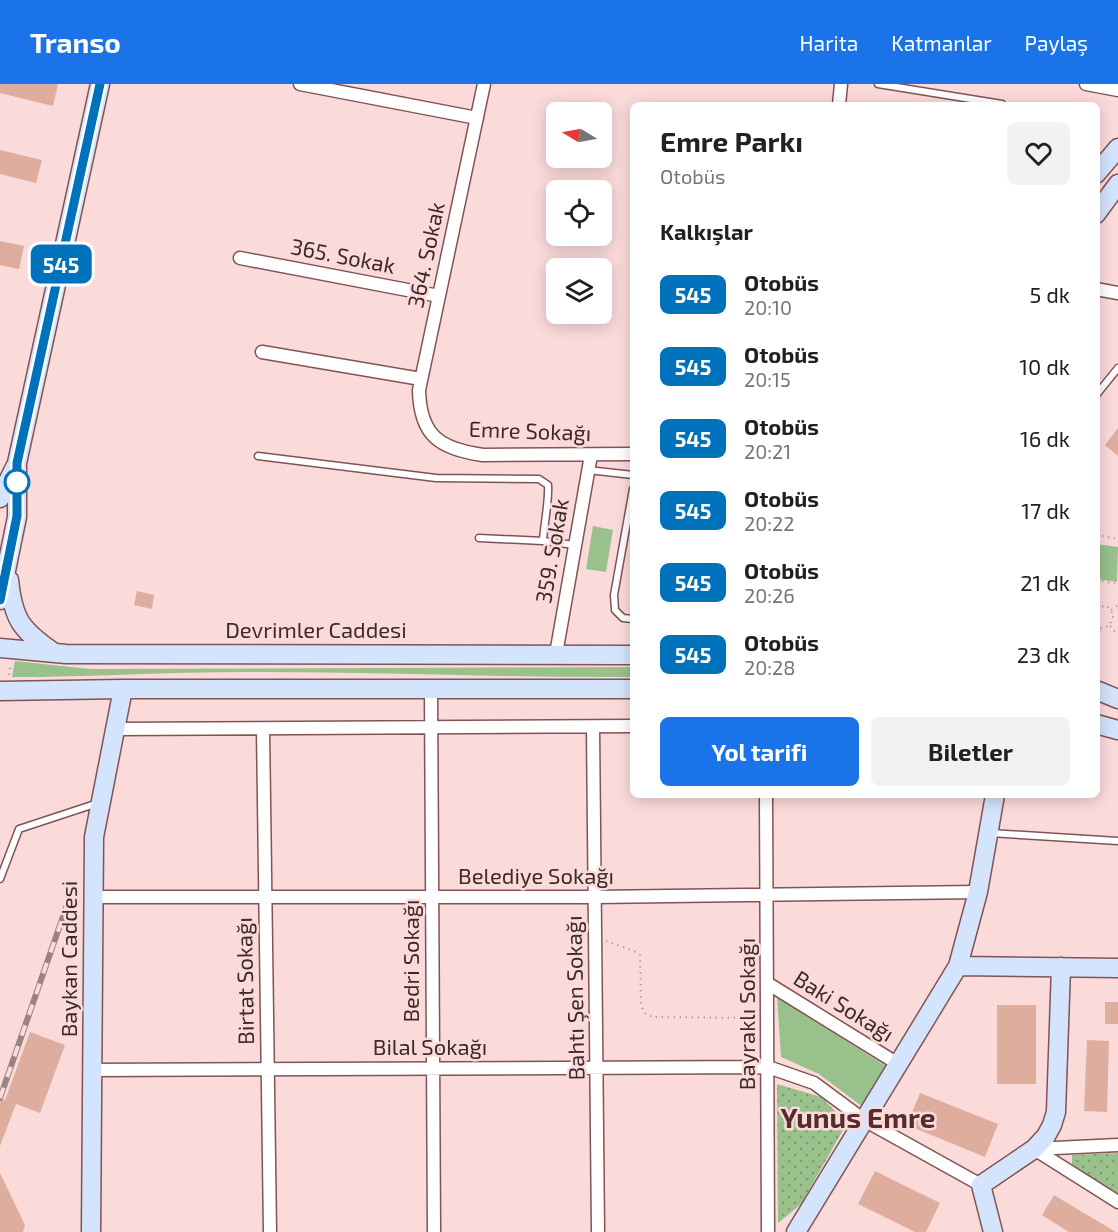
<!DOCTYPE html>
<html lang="tr">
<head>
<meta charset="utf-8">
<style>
  body { margin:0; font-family:"Exo 2",sans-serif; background:#f2f2f2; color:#202124; height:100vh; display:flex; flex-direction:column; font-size:22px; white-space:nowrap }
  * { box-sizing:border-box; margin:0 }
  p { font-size:20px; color:#757577 }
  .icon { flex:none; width:33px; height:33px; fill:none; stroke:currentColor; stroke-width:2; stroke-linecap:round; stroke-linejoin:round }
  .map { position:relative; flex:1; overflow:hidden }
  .drawer { position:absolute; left:630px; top:18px; width:470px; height:696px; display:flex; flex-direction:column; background:#fff; border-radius:9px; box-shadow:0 3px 15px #0003 }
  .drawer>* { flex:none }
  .badge { padding:0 12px; border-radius:9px; font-size:21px; line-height:39px }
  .needle { width:39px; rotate:280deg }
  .fabs { position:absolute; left:546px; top:18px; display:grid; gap:12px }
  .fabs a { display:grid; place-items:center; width:66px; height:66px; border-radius:9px; background:#fff; box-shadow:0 3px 15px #0003; font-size:30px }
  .map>.badge { position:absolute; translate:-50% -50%; box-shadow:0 0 0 3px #fff }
  h2 { padding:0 30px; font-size:22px; line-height:54px }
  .round { display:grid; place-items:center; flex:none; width:63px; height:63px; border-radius:9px; background:#f2f2f2 }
  .summary { display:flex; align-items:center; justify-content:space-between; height:102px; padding:0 30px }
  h1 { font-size:28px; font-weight:700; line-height:45px }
  .cta { display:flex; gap:12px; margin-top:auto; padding:12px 30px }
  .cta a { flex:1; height:69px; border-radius:9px; background:#1a73e8; color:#fff; font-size:24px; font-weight:700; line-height:69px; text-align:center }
  .cta a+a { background:#f2f2f2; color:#202124 }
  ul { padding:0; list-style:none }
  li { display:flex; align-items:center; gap:18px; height:72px; padding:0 30px }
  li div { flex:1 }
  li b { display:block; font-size:22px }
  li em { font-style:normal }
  li .badge { min-width:66px; font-weight:700; text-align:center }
  header { display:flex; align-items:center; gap:36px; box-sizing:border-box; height:84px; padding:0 30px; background:#1a73e8; color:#fff }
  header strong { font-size:28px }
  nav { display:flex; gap:33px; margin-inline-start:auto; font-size:21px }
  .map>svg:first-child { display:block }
  .grass { fill:#98c18c }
  .park { fill:url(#park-dots) }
  .building { fill:#dead9e }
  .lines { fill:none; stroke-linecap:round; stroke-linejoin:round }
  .lane-casing { stroke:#815354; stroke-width:9 }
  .street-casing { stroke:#815354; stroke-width:15 }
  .secondary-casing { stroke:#815354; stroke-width:21 }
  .path { stroke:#bb9e9e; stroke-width:2; stroke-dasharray:1.5 4.5; stroke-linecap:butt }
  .lane { stroke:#fff; stroke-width:6 }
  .street { stroke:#fff; stroke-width:12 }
  .secondary { stroke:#d4e4fd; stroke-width:18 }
  .rail-casing { stroke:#9c8282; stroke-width:6 }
  .rail { stroke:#fbdada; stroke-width:4; stroke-dasharray:11; stroke-linecap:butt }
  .line-casing { stroke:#fff; stroke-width:14 }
  .line { stroke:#0072bc; stroke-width:9 }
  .stop-dot { fill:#fff; stroke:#0072bc; stroke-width:3 }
  .labels { text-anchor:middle; stroke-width:5; stroke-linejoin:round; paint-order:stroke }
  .street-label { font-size:22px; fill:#3e2a2a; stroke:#fbdada }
  .district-label { font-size:28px; font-weight:bold; fill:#562d2e; stroke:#fbdada }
</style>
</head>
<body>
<header>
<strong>Transo</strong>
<nav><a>Harita</a><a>Katmanlar</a><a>Paylaş</a></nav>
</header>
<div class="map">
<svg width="1118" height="1148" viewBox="0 0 1118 1148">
  <defs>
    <pattern id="park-dots" width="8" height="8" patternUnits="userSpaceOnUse" patternTransform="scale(1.5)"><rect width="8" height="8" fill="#98c18c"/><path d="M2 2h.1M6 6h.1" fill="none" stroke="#7d9d73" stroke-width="1.8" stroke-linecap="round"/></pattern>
  </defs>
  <rect width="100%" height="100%" fill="#fbdada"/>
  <!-- grass -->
  <path class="grass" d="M593 442 613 446 606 488 586 485Z
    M1096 460 1118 463 1117 498 1097 495Z
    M15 577 90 585 633 583V593C511 594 388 588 266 588 181 587 96 593 12 593Z
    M777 913 887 983 863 1023 819 990 781 973Z"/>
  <!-- park -->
  <path class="park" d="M777 1000 821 1013 847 1039 801 1120 778 1139Z
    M1118 1069V1112L1072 1085V1071Z"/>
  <!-- building -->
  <path class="building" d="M0 0H58L53 22 0 9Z
    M0 66 42 76 36 99 0 90Z
    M0 157 24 162 19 185 0 181Z
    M1118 344V372L1105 361Z
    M137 507 154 511 152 525 134 521Z
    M1105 918H1118V940H1105Z
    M997 921H1036V1000H997Z
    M30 948 65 961 40 1029 16 1020 0 1062V1014L5 1016Z
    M1087 956 1109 957 1107 1028 1084 1027Z
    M920 1009 998 1040 985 1073 907 1041Z
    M875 1087 940 1119 926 1148H915L858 1120Z
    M0 1089 25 1141 23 1148H0Z
    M1054 1111 1084 1129 1116 1148H1069L1042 1131Z"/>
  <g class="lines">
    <!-- lane casing -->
    <g class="lane-casing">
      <path id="lane" d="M878 0 1002 20
        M1097 310 1118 284
        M258 372 436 394 539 395 548 401C549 419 544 439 543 457
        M588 386 633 391
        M633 405 614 511 615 526 623 534 633 535
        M479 454 543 457 575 461
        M990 749 1118 757
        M0 795 19 745 98 719"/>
    </g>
    <!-- street casing -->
    <g class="street-casing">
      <path id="street" d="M300 0 477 34
        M484 0 419 306C420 352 440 365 483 371L633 370
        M1086 0 1118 6
        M839 21 841 0
        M240 174 439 212
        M1096 205 1118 209
        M262 268 421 295
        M556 570 591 371
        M431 605 434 1148
        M593 644 598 1148
        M115 645 633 642
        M263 645 270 1148
        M766 711 768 1148
        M94 813H595L978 808
        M767 899 898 980
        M92 986 768 983 814 999 864 1036 981 1101
        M1034 1065 1118 1118
        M1034 1065 1118 1061"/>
    </g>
    <!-- secondary casing -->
    <g class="secondary-casing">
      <path id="secondary" d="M1096 90 1118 64
        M1096 130 1118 100
        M0 414 15 383
        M9 496C13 535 21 546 53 568
        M0 516 17 433V379L100 0
        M0 564 66 570 633 571
        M1096 606 1118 615
        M0 607 123 605H633
        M1096 640 1118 646
        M958 882 1118 884
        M91 1148 94 753 123 605
        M796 1148 958 882 978 808 995 711
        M993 1148 981 1101 1034 1065 1046 1052 1052 1041 1056 1028 1061 883"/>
    </g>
    <!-- path -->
    <path class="path" d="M1096 451 1118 455
      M1096 496 1118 500
      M1096 523 1107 522 1114 531 1109 542 1102 544 1096 543
      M1111 526 1118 521
      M1110 542 1118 551
      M1096 565 1100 545
      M9 591 11 579
      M606 857 634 867 640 871 641 920 644 929 652 933 756 934"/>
    <!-- lane -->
    <use href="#lane" class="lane"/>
    <!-- street -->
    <use href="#street" class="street"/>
    <!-- secondary -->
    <use href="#secondary" class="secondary"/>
    <!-- rail casing -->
    <g class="rail-casing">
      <path id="rail" d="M0 1014 67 821"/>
    </g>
    <!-- rail -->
    <use href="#rail" class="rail"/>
  </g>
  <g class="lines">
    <!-- line casing -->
    <g class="line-casing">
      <path id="line" d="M0 516 17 432V379L100 0"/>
    </g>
    <!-- line -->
    <use href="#line" class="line"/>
  </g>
  <!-- markers -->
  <circle class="stop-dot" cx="17" cy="398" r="12"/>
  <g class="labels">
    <!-- street labels -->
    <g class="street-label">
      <text transform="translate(426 171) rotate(-78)" y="8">364. Sokak</text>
      <text transform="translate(343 172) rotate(11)" y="8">365. Sokak</text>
      <text transform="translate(530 347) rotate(2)" y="8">Emre Sokağı</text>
      <text transform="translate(552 467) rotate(-80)" y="8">359. Sokak</text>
      <text x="316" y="554">Devrimler Caddesi</text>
      <text x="536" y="800">Belediye Sokağı</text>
      <text transform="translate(69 875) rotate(-90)" y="8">Baykan Caddesi</text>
      <text transform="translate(411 877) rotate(-90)" y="8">Bedri Sokağı</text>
      <text transform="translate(245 897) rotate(-91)" y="8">Birtat Sokağı</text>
      <text transform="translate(575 914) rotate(-91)" y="8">Bahtı Şen Sokağı</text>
      <text transform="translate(844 922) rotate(32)" y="8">Baki Sokağı</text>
      <text transform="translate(747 930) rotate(-90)" y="8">Bayraklı Sokağı</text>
      <text x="430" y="971">Bilal Sokağı</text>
    </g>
    <!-- district labels -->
    <g class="district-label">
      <text x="858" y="1044">Yunus Emre</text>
    </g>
  </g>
</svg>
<div class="fabs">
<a><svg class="needle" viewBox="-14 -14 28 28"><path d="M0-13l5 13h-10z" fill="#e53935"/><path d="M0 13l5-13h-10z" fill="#757577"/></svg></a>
<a><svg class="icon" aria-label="locate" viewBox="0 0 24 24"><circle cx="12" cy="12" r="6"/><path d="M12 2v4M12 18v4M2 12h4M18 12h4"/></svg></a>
<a><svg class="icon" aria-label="layers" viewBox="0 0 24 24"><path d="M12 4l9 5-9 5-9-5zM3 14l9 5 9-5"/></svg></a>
</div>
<b class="badge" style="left:61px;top:180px;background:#0072bc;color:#fff">545</b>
<section class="drawer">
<div class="summary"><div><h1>Emre Parkı</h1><p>Otobüs</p></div><a class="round"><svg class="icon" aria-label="heart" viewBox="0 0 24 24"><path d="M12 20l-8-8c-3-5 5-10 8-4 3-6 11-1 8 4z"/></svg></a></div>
<h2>Kalkışlar</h2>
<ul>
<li><span class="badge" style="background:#0072bc;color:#fff">545</span><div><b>Otobüs</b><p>20:10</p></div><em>5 dk</em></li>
<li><span class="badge" style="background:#0072bc;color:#fff">545</span><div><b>Otobüs</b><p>20:15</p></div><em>10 dk</em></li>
<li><span class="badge" style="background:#0072bc;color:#fff">545</span><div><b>Otobüs</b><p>20:21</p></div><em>16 dk</em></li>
<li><span class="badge" style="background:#0072bc;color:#fff">545</span><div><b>Otobüs</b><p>20:22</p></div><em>17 dk</em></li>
<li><span class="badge" style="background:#0072bc;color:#fff">545</span><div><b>Otobüs</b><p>20:26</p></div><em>21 dk</em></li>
<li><span class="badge" style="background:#0072bc;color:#fff">545</span><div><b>Otobüs</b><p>20:28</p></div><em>23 dk</em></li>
</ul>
<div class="cta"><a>Yol tarifi</a><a>Biletler</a></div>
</section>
</div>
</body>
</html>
